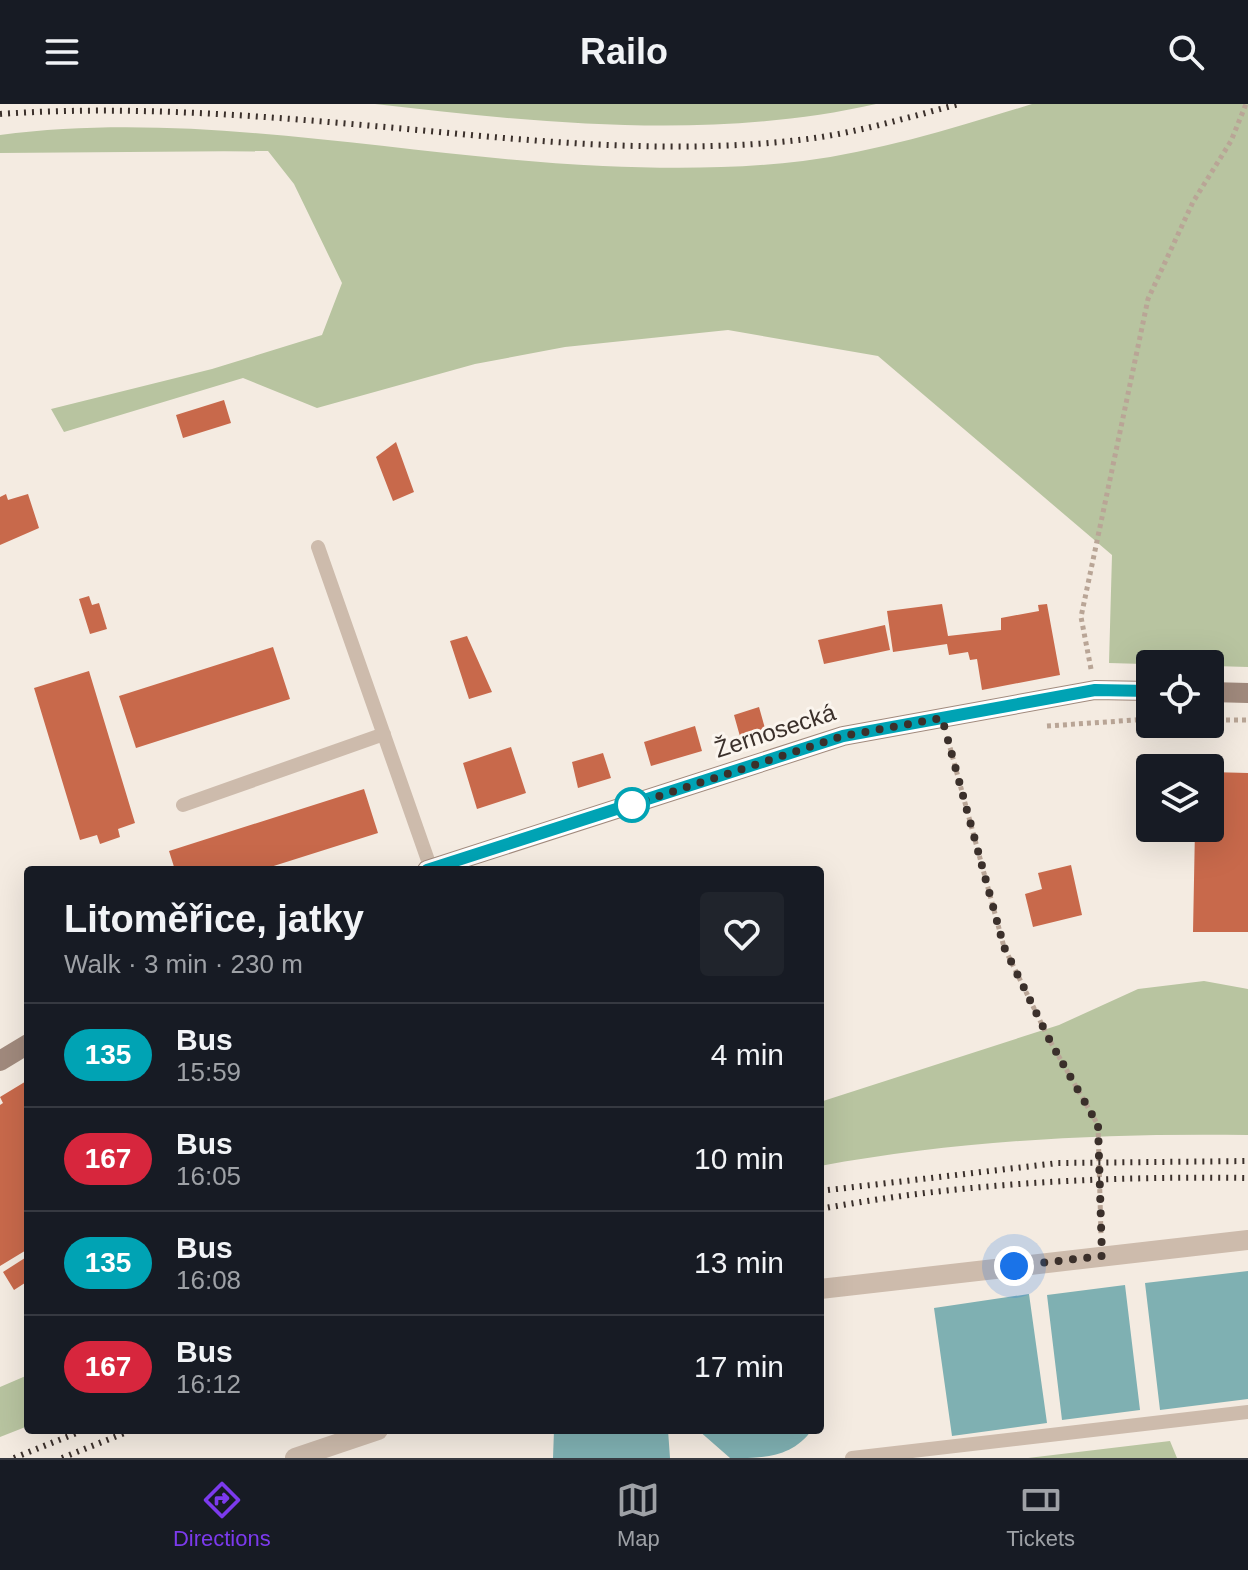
<!DOCTYPE html>
<html lang="en">
<head>
<meta charset="utf-8">
<style>
  body { margin:0; font-family:Arial,sans-serif; background:#20242c; color:#f1f3f6; height:100vh; display:flex; flex-direction:column; font-size:30px; white-space:nowrap }
  * { box-sizing:border-box; margin:0 }
  p { font-size:26px; color:#9ea1a6 }
  .icon { flex:none; width:44px; height:44px; fill:none; stroke:currentColor; stroke-width:2; stroke-linecap:round; stroke-linejoin:round }
  .map { position:relative; flex:1; overflow:hidden }
  .drawer { position:absolute; left:24px; top:762px; width:800px; height:568px; display:flex; flex-direction:column; background:#171b24; border-radius:8px; box-shadow:0 8px 32px #0002 }
  .drawer>* { flex:none }
  .badge { padding:0 16px; border-radius:26px; font-size:28px; line-height:52px }
  .controls { position:absolute; left:1136px; top:546px; display:grid; gap:16px }
  .controls a { display:grid; place-items:center; width:88px; height:88px; border-radius:8px; background:#171b24; box-shadow:0 8px 32px #0002; font-size:40px }
  .you { position:absolute; width:40px; height:40px; margin:-20px; border:6px solid #fff; border-radius:50%; background:#1a73e8; box-shadow:0 0 0 12px #1a73e833 }
  .map>.badge { position:absolute; translate:-50% -50%; box-shadow:0 0 0 4px #fff }
  .round { display:grid; place-items:center; flex:none; width:84px; height:84px; border-radius:8px; background:#20242c }
  .overview { display:flex; align-items:center; justify-content:space-between; height:136px; padding:0 40px }
  h1 { font-size:38px; font-weight:700; line-height:60px }
  ul { padding:0; list-style:none }
  li { display:flex; align-items:center; gap:24px; height:104px; padding:0 40px; border-top:2px solid #363941 }
  li div { flex:1 }
  li b { display:block; font-size:30px }
  li em { font-style:normal }
  li .badge { min-width:88px; font-weight:700; text-align:center }
  header { display:flex; justify-content:space-between; align-items:center; height:104px; padding:0 40px; background:#171b24; font-size:36px; font-weight:700 }
  .dock { display:flex; justify-content:space-around; align-items:center; height:112px; border-top:2px solid #363941; background:#171b24; font-size:22px; color:#9ea1a6 }
  .dock a { display:grid; justify-items:center; gap:4px }
  .dock .active { color:#7c3aed }
  .map>svg:first-child { display:block }
  .green { fill:#b8c4a0 }
  .water { fill:#7fb0b2 }
  .building { fill:#c8694b }
  .lines { fill:none; stroke-linecap:round; stroke-linejoin:round }
  .path { stroke:#b9a596; stroke-width:5; stroke-dasharray:4 4; stroke-linecap:butt }
  .lane { stroke:#cdbbac; stroke-width:14 }
  .street { stroke:#cdbbac; stroke-width:20 }
  .secondary { stroke:#a18a7d; stroke-width:20 }
  .rail { stroke:#3b302b; stroke-width:6; stroke-dasharray:2 6; stroke-linecap:butt }
  .line-casing { stroke:#fff; stroke-width:18 }
  .line { stroke:#00a3b4; stroke-width:12 }
  .walk { stroke:#3b302b; stroke-width:8; stroke-dasharray:0 14.4 }
  .stop-dot { fill:#fff; stroke:#00a3b4; stroke-width:4 }
  .labels { text-anchor:middle; stroke-width:6; stroke-linejoin:round; paint-order:stroke }
  .street-label { font-size:24px; fill:#3b302b; stroke:#fbf5ee }
</style>
</head>
<body>
<header><svg class="icon" aria-label="menu" viewBox="0 0 24 24"><path d="M4 6h16M4 12h16M4 18h16"/></svg>Railo<svg class="icon" aria-label="search" viewBox="0 0 24 24"><circle cx="10" cy="10" r="6"/><path d="M15 15l6 6"/></svg></header>
<div class="map">
<svg width="1248" height="1354" viewBox="0 0 1248 1354">
  <rect width="100%" height="100%" fill="#f4ebe1"/>
  <!-- green -->
  <path class="green" d="M375 0H876C713 37 539 19 375 0Z
    M1032 0H1248V563L1109 559 1112 451 878 252 728 226 565 243 475 260 317 304 243 274 64 328 51 305 212 265 322 231 342 179 294 80 268 47 0 49V31C201 5 402 53 603 62 669 65 737 65 803 57 881 47 957 23 1032 0Z
    M1204 877 1248 885V1031C1105 1029 961 1036 820 1062V998L1059 921 1138 885Z
    M28 1271V1322L0 1333V1283Z
    M1170 1337 1177 1354H1028Z"/>
  <!-- water -->
  <path class="water" d="M1248 1167V1295L1160 1306 1145 1179Z
    M1125 1181 1140 1306 1062 1316 1047 1191Z
    M1029 1190 1047 1319 952 1332 934 1204Z
    M554 1326H668L670 1354H553Z
    M698 1326H812C791 1354 764 1354 730 1354Z"/>
  <!-- building -->
  <path class="building" d="M224 296 231 319 183 334 176 311Z
    M396 338 414 388 393 397 376 353Z
    M6 390 8 396 28 390 39 424 0 441V393Z
    M89 492 92 501 99 499 107 525 90 530 79 495Z
    M942 500 948 532 1001 526V514L1039 507 1038 501 1047 500 1060 571 982 586 977 555 970 556 968 548 949 551 947 540 893 548 887 507Z
    M885 521 890 546 824 560 818 536Z
    M467 532 492 588 469 595 450 537Z
    M273 543 290 595 136 644 119 592Z
    M89 567 135 719 118 725 120 733 100 740 97 731 80 736 34 584Z
    M759 603 766 628 741 636 734 611Z
    M695 622 702 647 651 662 644 638Z
    M511 643 526 689 477 705 463 659Z
    M603 649 611 674 578 684 572 658Z
    M1210 668 1248 669V828H1193L1195 724H1210Z
    M364 685 378 729 261 766H175L169 747Z
    M1071 761 1082 811 1033 823 1025 790 1042 785 1038 769Z
    M28 976V1145L0 1162V1001L3 999 0 993Z
    M28 1152V1177L14 1186 3 1168Z"/>
  <g class="lines">
    <!-- path -->
    <path class="path" d="M1091 565 1081 513 1148 195 1193 98 1231 37 1246 0
      M1210 616H1248
      M1047 622 1150 615
      M948 636 1004 843 1050 937 1098 1021 1101 1131"/>
    <!-- lane -->
    <path class="lane" d="M318 443 431 765
      M183 701 384 630
      M852 1354 1248 1308"/>
    <!-- street -->
    <path class="street" d="M820 1185 1248 1136
      M295 1354 378 1326"/>
    <!-- secondary -->
    <path class="secondary" d="M1210 588 1248 589
      M427 766 843 632 1095 586 1150 587
      M0 957 28 940"/>
    <!-- rail -->
    <path class="rail" d="M0 10C144 0 286 14 429 27 552 39 677 50 799 36 853 30 906 14 959 0
      M820 1087 1058 1059 1248 1057
      M820 1105C961 1079 1105 1072 1248 1074
      M14 1354 84 1326
      M62 1354 132 1326"/>
  </g>
  <g class="lines">
    <!-- line casing -->
    <g class="line-casing">
      <path id="line" d="M427 766 843 632 1095 586 1150 587"/>
    </g>
    <!-- line -->
    <use href="#line" class="line"/>
    <!-- walk -->
    <path class="walk" d="M632 701 843 632 942 614 1004 843 1050 937 1098 1021 1102 1152 1014 1162"/>
  </g>
  <!-- markers -->
  <circle class="stop-dot" cx="632" cy="701" r="16"/>
  <g class="labels">
    <!-- street labels -->
    <g class="street-label">
      <text transform="translate(775 627) rotate(-18)" y="8">Žernosecká</text>
    </g>
  </g>
</svg>
<div class="controls">
<a><svg class="icon" aria-label="locate" viewBox="0 0 24 24"><circle cx="12" cy="12" r="6"/><path d="M12 2v4M12 18v4M2 12h4M18 12h4"/></svg></a>
<a><svg class="icon" aria-label="layers" viewBox="0 0 24 24"><path d="M12 4l9 5-9 5-9-5zM3 14l9 5 9-5"/></svg></a>
</div>
<div class="you" style="left:1014px;top:1162px"></div>
<section class="drawer">
<div class="overview"><div><h1>Litoměřice, jatky</h1><p>Walk · 3 min · 230 m</p></div><a class="round"><svg class="icon" aria-label="heart" viewBox="0 0 24 24"><path d="M12 20l-8-8c-3-5 5-10 8-4 3-6 11-1 8 4z"/></svg></a></div>
<ul>
<li><span class="badge" style="background:#00a3b4;color:#fff">135</span><div><b>Bus</b><p>15:59</p></div><em>4 min</em></li>
<li><span class="badge" style="background:#d7263d;color:#fff">167</span><div><b>Bus</b><p>16:05</p></div><em>10 min</em></li>
<li><span class="badge" style="background:#00a3b4;color:#fff">135</span><div><b>Bus</b><p>16:08</p></div><em>13 min</em></li>
<li><span class="badge" style="background:#d7263d;color:#fff">167</span><div><b>Bus</b><p>16:12</p></div><em>17 min</em></li>
</ul>
</section>
</div>
<nav class="dock">
<a class="active"><svg class="icon" aria-label="directions" viewBox="0 0 24 24"><path d="M12 3l9 9-9 9-9-9zM9 14v-3h6M13 9l2 2-2 2"/></svg>Directions</a>
<a><svg class="icon" aria-label="map" viewBox="0 0 24 24"><path d="M3 6l6-2 6 2 6-2v14l-6 2-6-2-6 2zM9 4v14M15 6v14"/></svg>Map</a>
<a><svg class="icon" aria-label="tickets" viewBox="0 0 24 24"><path d="M3 7h18v10H3zM15 7v10"/></svg>Tickets</a>
</nav>
</body>
</html>
